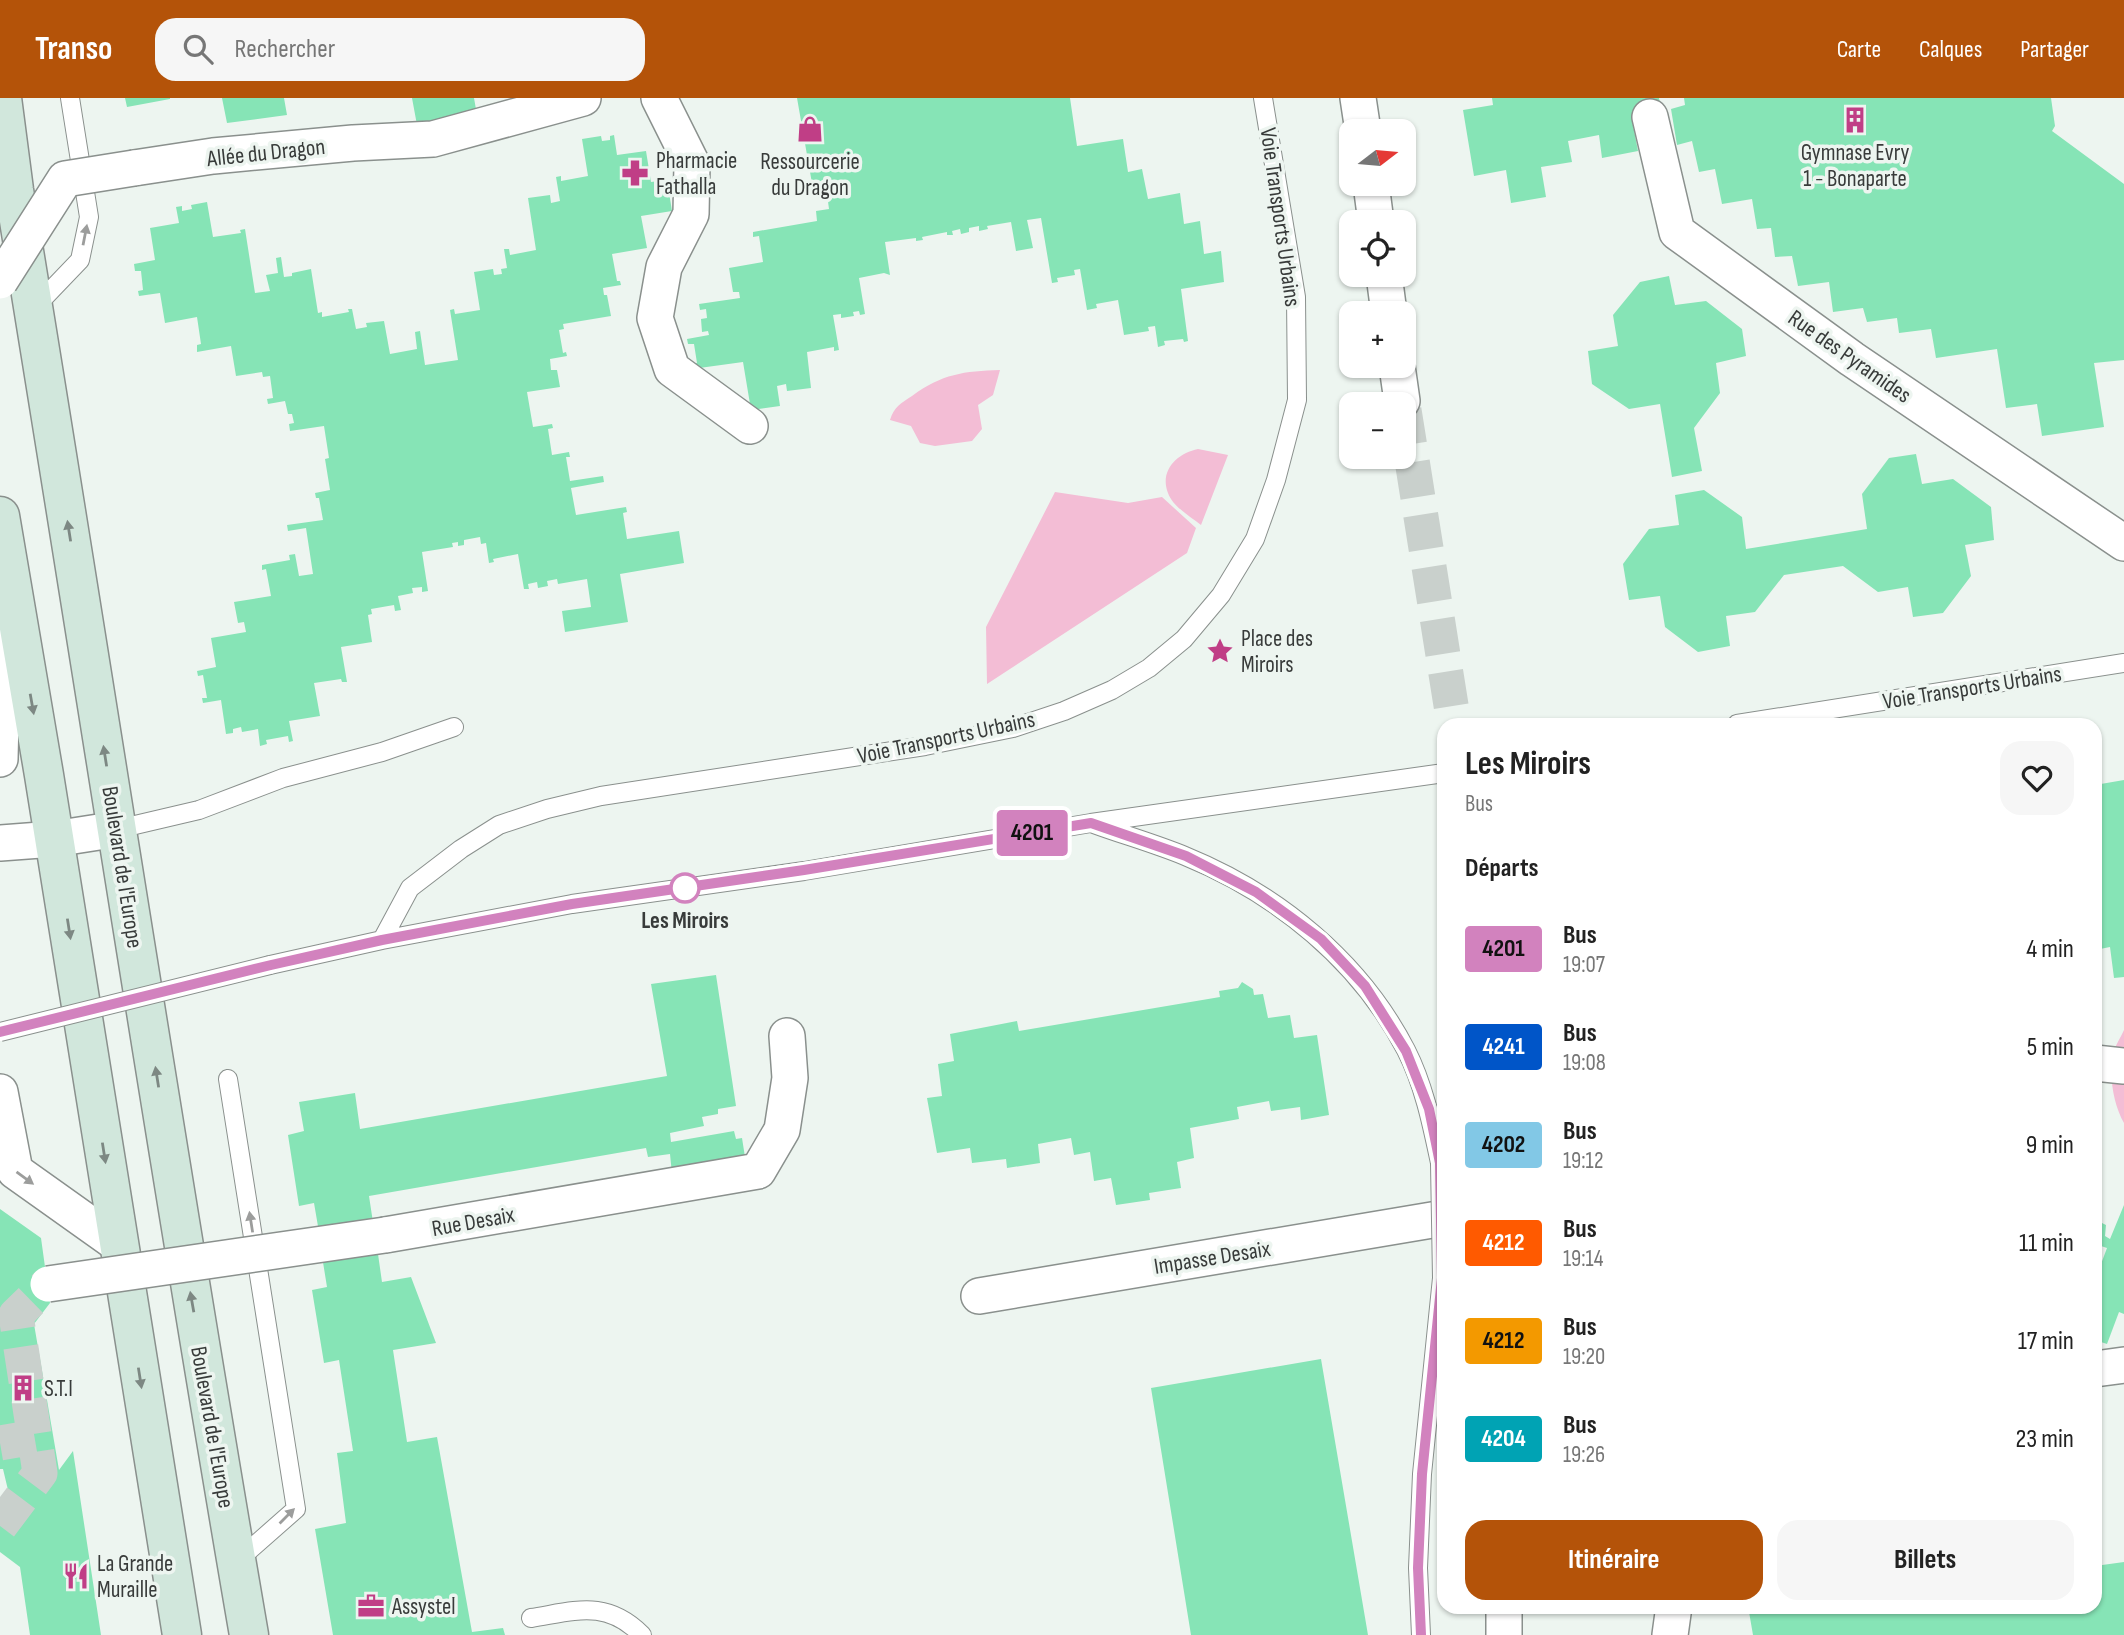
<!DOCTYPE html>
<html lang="fr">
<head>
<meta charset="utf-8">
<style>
  body { margin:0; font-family:"Sofia Sans Condensed",sans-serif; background:#f6f6f6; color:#222; height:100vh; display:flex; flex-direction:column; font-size:26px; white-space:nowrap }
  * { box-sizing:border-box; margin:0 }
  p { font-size:23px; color:#767676 }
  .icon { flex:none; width:38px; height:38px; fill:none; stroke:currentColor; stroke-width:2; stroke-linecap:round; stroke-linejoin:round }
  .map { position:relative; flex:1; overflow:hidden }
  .details { position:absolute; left:1437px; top:620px; width:665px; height:896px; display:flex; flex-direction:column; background:#fff; border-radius:21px; box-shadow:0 2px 5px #0004 }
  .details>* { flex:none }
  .badge { padding:0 14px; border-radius:5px; font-size:24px; line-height:46px }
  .needle { width:46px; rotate:74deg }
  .buttons { position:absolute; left:1339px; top:21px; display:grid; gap:14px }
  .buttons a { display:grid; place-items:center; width:77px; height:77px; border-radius:14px; background:#fff; box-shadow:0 2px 5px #0004; font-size:35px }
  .map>.badge { position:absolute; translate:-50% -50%; box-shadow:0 0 0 4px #fff }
  h2 { padding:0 28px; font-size:26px; line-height:63px }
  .round { display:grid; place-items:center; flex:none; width:74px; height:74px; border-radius:21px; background:#f6f6f6 }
  .headline { display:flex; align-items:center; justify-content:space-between; height:119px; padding:0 28px }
  h1 { font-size:33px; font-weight:700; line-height:52px }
  .cta { display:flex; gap:14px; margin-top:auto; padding:14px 28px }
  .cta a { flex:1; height:80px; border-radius:21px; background:#b45309; color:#fff; font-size:28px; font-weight:700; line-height:80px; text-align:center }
  .cta a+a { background:#f6f6f6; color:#222 }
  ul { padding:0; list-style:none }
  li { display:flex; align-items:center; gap:21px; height:98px; padding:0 28px }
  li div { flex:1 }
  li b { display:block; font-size:26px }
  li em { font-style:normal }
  li .badge { min-width:77px; font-weight:700; text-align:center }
  header { display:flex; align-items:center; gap:42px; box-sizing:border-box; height:98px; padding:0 35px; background:#b45309; color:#fff }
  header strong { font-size:33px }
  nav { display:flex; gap:38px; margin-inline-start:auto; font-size:24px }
  .search { width:490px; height:63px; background:#f6f6f6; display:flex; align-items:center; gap:18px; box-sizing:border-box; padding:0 24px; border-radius:21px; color:#767676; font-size:26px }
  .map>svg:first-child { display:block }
  .green { fill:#f3bdd5 }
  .building { fill:#86e4b6 }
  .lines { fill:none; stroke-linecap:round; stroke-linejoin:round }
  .street-tunnel { stroke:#c9d0cc; stroke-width:35; stroke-dasharray:35 18; stroke-linecap:butt }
  .lane-casing { stroke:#8a908d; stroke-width:20 }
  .street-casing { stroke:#8a908d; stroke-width:38 }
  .secondary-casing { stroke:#8a908d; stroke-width:41 }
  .lane { stroke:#fff; stroke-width:18 }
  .street { stroke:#fff; stroke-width:35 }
  .secondary { stroke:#d1e7dc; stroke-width:38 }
  .lane-bridge-casing { stroke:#8a908d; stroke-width:20; stroke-linecap:butt }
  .street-bridge-casing { stroke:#8a908d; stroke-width:38; stroke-linecap:butt }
  .lane-bridge { stroke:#fff; stroke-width:18 }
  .street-bridge { stroke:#fff; stroke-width:35 }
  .oneway { fill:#9c9d9c }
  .oneway2 { fill:#7d8883 }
  .line-casing { stroke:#fff; stroke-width:16 }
  .line { stroke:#d282be; stroke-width:10 }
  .stop-dot { fill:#fff; stroke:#d282be; stroke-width:3.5 }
  .labels { text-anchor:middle; stroke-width:7; stroke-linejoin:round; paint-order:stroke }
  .street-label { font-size:23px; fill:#383b3a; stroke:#edf5f0 }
  .poi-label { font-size:23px; fill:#383b3a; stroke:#edf5f0; text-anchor:start }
  .stop-label { font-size:23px; font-weight:bold; fill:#383b3a; stroke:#edf5f0 }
</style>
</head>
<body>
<header>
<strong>Transo</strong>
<div class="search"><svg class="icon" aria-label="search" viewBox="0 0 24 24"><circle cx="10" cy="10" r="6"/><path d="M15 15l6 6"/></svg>Rechercher</div>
<nav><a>Carte</a><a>Calques</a><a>Partager</a></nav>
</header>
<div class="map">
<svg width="2124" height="1537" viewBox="0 0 2124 1537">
  <rect width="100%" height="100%" fill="#edf5f0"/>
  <!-- green -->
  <path class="green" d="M1000 272 993 297 978 307 982 331 972 343 935 348 920 345 911 328 890 322C894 309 901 305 912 298 942 276 964 273 1000 272Z
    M1198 351 1228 357 1201 427C1190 418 1173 409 1168 395 1159 372 1178 355 1198 351Z
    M1055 394 1128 405 1162 399 1196 430 1187 455 987 586 986 529Z
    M2124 932V1025C2113 1006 2108 975 2114 953 2116 946 2121 939 2124 932Z"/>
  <!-- building -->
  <path class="building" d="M125 0H170V1L127 9Z
    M222 0H284L287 17 227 25Z
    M412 0H474L477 17 417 27Z
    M797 0H1070L1077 48 1123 41 1128 74 1142 71 1148 101 1180 95 1184 126 1200 123 1204 156 1221 153 1224 184 1181 191 1188 243 1184 244 1183 241 1164 243 1165 247 1158 249 1155 228 1148 229 1149 233 1124 237 1118 202 1096 206 1097 210 1087 212 1080 171 1074 172 1075 177 1057 180 1058 184 1052 185 1041 120 1027 122 1033 150 1016 153 1011 124 987 128 988 131 979 133V128L969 130V134L961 136 960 131 952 133 953 137H947V134L922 139 923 142 916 143V140L885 144 890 177 884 175 859 180 865 216 860 217 859 213 853 214 854 218 841 220V216L833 217 839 252 834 253V249L807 254 811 290 787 293 786 286 777 288 780 308 751 312 743 264 692 271 691 266 697 265 694 246H688L687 241 709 237 708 233 702 234 701 221 707 220 706 211 700 212 699 206 740 200 739 194H733L729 170 763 164 759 138 753 139V134L817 123 816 113 829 111 826 89 813 91Z
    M1492 0H1659L1662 17 1632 22 1638 53 1602 60 1599 37 1568 43 1572 64 1541 69 1546 99 1511 105 1506 72 1474 78 1463 12 1493 7Z
    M1684 0H2051L2055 28 2052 33 2124 86V262L2094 265 2104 329 2042 338 2037 306 2006 310 1997 251 1936 260 1931 231 1899 235 1897 220 1867 224 1863 210 1833 214 1829 184 1798 188 1792 158 1775 159 1771 130 1757 131 1752 101 1722 106 1715 71 1699 74 1692 43 1677 47 1671 11 1685 7Z
    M614 37 617 57 646 53 651 84 667 82 672 113 641 118 647 150 612 156 617 183H620L621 187 603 190 604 197H607L611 218 563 226 564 231 559 232 563 255 566 254 567 258 550 261 551 272H557L560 289 527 294 533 329 552 326 553 330 548 331 552 357 569 354 570 359H566L570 383 603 378 604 384 571 390 576 417 626 409 627 414 623 415 627 441 679 433 684 465 620 476 628 524 565 534 562 513 591 509 587 481 558 486 557 481 547 483 548 488 538 490 537 484 528 486 529 491H524L518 456 493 461 494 464 489 465 486 445 481 446 480 439 464 442V447L458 448V444L452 445 453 449 422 454 428 493 422 494V489L412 490 413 495 398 498 401 512 395 513 394 507 371 511 372 516 368 517 372 544 341 549 347 584H342L341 581 314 585 320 618 289 623 293 643 289 644 288 638 266 642 267 646 260 648 258 631 242 634 241 629 233 631V635L226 636 221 602 203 605 202 600H207L203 577 198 578 197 573 216 569 211 540 246 534 244 524 238 525 234 504 271 498 266 471 262 472V467L290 462 289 457 295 456 299 478 313 476 306 430 288 433 287 427 323 422 319 400H316L315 395 330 392 325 361 329 360 324 328 290 333 289 326 294 325 292 316H288L285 303 268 306 267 301 273 300 270 278 263 279 262 274 236 278 231 248 197 254V247L201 246 197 219 165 225 160 195 139 198 138 193 143 192 141 173H135L134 166 155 162 150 130 179 125 176 109 182 108V113L192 111 191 107 207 104 213 139 241 135 240 132 245 131 255 195 270 193 266 177 278 175 276 160 281 159 284 179 292 178V175L311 171 318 215 322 214V219L349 214 348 211H352L356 231 367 229 366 225 384 223 390 256 417 251 415 234 420 233 425 267 458 262 450 212 454 211 455 216 480 212 474 174 493 171 494 177 502 176 501 171 507 170 504 151H509L510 157 536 152 528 100 550 97 551 105 560 103 556 79 561 78V83L588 78 582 41 601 38 602 43 610 42V38Z
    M1669 178 1675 207 1706 203 1742 231 1746 258 1716 265 1720 295 1694 330 1702 373 1672 379 1660 306 1629 311 1592 286 1588 253 1618 248 1613 217 1640 184Z
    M1916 356 1922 386 1953 381 1991 409 1994 442 1965 447 1971 478 1943 515 1913 519 1908 489 1878 494 1843 468 1784 477 1755 514 1726 518 1730 548 1698 554 1665 529 1660 498 1629 502 1623 466 1649 431 1679 427 1675 397 1704 392 1742 419 1746 451 1867 431 1862 396 1889 360Z
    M2124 682V879L2114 880 2110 849 2095 852V687Z
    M716 877 736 1008 718 1011V1016L702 1019 704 1028 670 1035 671 1044 734 1033 736 1041 742 1040 745 1059 672 1076 670 1056 648 1059 646 1050 369 1098 374 1131 320 1140 314 1105 299 1108 288 1037 304 1033 299 1004 355 995 360 1031 667 978 651 886Z
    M1242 884 1253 891 1254 897 1263 896 1268 920 1290 917 1294 940 1317 937 1329 1017 1301 1022 1300 1009 1271 1013 1269 1003 1237 1009 1239 1021 1190 1030 1194 1060 1177 1064 1181 1090 1149 1095 1150 1102 1116 1107 1111 1080 1094 1083 1090 1054 1074 1057 1071 1040 1038 1046 1040 1065 1007 1070 1006 1061 972 1065 970 1050 937 1055 927 1000 942 998 938 966 954 963 950 936 1017 923 1019 933 1220 899 1219 893 1238 890Z
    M2124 1107V1216L2119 1214 2107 1246 2095 1242V1182L2107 1150 2098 1147 2095 1155V1124H2100L2106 1127 2105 1138 2110 1141Z
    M0 1111 41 1140 50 1205 34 1226 59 1372 73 1353 101 1537H30L20 1469 0 1454V1403L8 1392 3 1371H0Z
    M377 1149 382 1184 411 1179 436 1245 393 1252 407 1344 437 1339 472 1534 503 1530 505 1537H333L315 1431 346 1425 337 1355 353 1353 339 1262 324 1265 312 1192 327 1189 322 1158Z
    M1321 1261 1368 1537H1191L1151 1290Z
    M2124 1464V1537H1753L1748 1508H1917L1918 1513 1943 1508H2095V1468Z"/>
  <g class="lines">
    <!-- street-tunnel -->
    <path class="street-tunnel" d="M1404 312 1454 626
      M0 1345 35 1339
      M0 1428 40 1375 16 1217 48 1186"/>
    <!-- lane casing -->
    <g class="lane-casing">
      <path id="lane" d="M34 210 80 162 89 119 70 0
        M1737 626 2124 565
        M1094 726C1124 737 1156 746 1185 758 1278 796 1360 863 1406 952 1424 987 1432 1027 1440 1065
        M118 731 199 712 283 680 382 654 454 629
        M382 842 410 790 461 751 499 727 547 711 601 698 925 648 1013 630 1064 613 1112 592 1149 570 1184 541 1221 497 1255 441 1276 382 1297 302 1296 199 1263 0
        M270 867 382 842 572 806 804 773 1091 725 1444 675
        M228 981 296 1411 237 1463
        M531 1520C576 1513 606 1501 642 1537
        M1421 1537 1418 1470 1422 1376 1442 1180"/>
    </g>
    <!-- street casing -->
    <g class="street-casing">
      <path id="street" d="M659 0 692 66 691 116 664 169 655 220 672 271 750 328
        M1358 0 1363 33
        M1650 19 1677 134 1852 261 2124 445
        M134 70 213 58 353 45 433 41 583 0
        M1371 86 1376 124
        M1384 177 1389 215
        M1397 268 1402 303
        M0 661 4 501
        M0 745 54 741 118 731
        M2095 965 2124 968
        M0 994 15 1073 119 1147
        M385 1137 758 1073 782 1032 790 980 787 938
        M979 1198 1444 1120
        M2095 1271 2124 1267
        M1504 1537V1508
        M1670 1537 1674 1508"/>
    </g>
    <!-- secondary casing -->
    <g class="secondary-casing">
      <path id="secondary" d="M2 0 14 92C93 573 166 1056 249 1537
        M0 418 44 677 182 1537"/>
    </g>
    <!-- lane -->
    <use href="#lane" class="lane"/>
    <!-- street -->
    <use href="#street" class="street"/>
    <!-- secondary -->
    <use href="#secondary" class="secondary"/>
    <!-- lane-bridge casing -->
    <g class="lane-bridge-casing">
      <path id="lane-bridge" d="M0 934 270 867
        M1440 1065 1442 1180"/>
    </g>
    <!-- street-bridge casing -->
    <g class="street-bridge-casing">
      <path id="street-bridge" d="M0 183 65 81 134 70
        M48 1186 385 1137"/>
    </g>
    <!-- lane-bridge -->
    <use href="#lane-bridge" class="lane-bridge"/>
    <!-- street-bridge -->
    <use href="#street-bridge" class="street-bridge"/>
  </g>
  <!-- one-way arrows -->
  <defs><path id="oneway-solid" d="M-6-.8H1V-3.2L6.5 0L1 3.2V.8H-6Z" transform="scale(1.75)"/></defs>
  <g class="oneway">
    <use href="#oneway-solid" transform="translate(85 137) rotate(-79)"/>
    <use href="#oneway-solid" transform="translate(25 1080) rotate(36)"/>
    <use href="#oneway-solid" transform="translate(251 1124) rotate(-99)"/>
    <use href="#oneway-solid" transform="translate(287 1418) rotate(-45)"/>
  </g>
  <g class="oneway2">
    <use href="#oneway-solid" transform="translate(69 433) rotate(-99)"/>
    <use href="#oneway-solid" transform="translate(32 606) rotate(80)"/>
    <use href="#oneway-solid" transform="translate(105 658) rotate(-99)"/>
    <use href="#oneway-solid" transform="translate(69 831) rotate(81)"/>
    <use href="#oneway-solid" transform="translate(157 979) rotate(-99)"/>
    <use href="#oneway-solid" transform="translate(104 1055) rotate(81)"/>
    <use href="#oneway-solid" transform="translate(192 1204) rotate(-100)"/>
    <use href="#oneway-solid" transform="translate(140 1280) rotate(81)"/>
  </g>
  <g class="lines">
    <!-- line casing -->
    <g class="line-casing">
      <path id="line" d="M0 934 271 867 382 842 572 806 804 772 1091 725 1186 758 1256 794 1321 841 1365 888 1406 953 1429 1011 1440 1065 1442 1180 1422 1376 1418 1470 1421 1537"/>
    </g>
    <!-- line -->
    <use href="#line" class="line"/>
  </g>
  <!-- icons -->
  <defs>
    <g id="building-bare" transform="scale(2.1)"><path d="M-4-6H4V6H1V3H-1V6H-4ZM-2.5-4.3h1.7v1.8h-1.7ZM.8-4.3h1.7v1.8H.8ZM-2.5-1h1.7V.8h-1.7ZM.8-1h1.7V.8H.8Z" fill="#c03e86" stroke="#edf5f0" stroke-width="2.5" paint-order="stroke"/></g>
    <g id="shop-bare" transform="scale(2.1)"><path d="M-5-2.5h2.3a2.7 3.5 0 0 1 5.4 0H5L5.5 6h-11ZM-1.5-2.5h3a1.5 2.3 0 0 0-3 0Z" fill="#c03e86" stroke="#edf5f0" stroke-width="2.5" paint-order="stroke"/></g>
    <g id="pharmacy-bare" transform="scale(2.1)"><path d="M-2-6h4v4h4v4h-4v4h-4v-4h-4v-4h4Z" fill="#c03e86" stroke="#edf5f0" stroke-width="2.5" paint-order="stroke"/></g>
    <g id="sight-bare" transform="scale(2.1)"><path d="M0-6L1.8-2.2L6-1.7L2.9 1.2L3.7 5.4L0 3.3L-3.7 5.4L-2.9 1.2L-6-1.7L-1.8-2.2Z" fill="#c03e86" stroke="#edf5f0" stroke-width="2.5" paint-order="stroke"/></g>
    <g id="restaurant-bare" transform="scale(2.1)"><path d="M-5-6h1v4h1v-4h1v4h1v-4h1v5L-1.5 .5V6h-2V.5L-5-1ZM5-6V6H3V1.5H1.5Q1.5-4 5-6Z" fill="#c03e86" stroke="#edf5f0" stroke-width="2.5" paint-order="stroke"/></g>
    <g id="office-bare" transform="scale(2.1)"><path d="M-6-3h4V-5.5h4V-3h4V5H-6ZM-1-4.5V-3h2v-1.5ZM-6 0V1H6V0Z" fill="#c03e86" stroke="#edf5f0" stroke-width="2.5" paint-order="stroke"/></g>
  </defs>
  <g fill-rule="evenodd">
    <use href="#building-bare" x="1855" y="22"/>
    <use href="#shop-bare" x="810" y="31"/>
    <use href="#pharmacy-bare" x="635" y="75"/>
    <use href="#sight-bare" x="1220" y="553"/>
    <use href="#building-bare" x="23" y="1290"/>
    <use href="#restaurant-bare" x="76" y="1478"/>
    <use href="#office-bare" x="371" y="1508"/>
  </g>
  <!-- markers -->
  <circle class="stop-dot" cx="685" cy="790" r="14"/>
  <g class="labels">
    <!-- street labels -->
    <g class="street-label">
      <text transform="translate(266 54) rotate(-6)" y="8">Allée du Dragon</text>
      <text transform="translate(1281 119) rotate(82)" y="8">Voie Transports Urbains</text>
      <text transform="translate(1850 258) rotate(35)" y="8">Rue des Pyramides</text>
      <text transform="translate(1972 589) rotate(-9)" y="8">Voie Transports Urbains</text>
      <text transform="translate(946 639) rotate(-12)" y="8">Voie Transports Urbains</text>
      <text transform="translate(123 769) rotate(81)" y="8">Boulevard de l'Europe</text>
      <text transform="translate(473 1123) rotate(-10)" y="8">Rue Desaix</text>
      <text transform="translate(1212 1159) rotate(-9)" y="8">Impasse Desaix</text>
      <text transform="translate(213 1329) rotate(80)" y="8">Boulevard de l'Europe</text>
    </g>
    <!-- poi labels -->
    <g class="poi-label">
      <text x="1855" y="62" text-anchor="middle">Gymnase Evry<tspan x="1855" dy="26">1 - Bonaparte</tspan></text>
      <text x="656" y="70">Pharmacie<tspan x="656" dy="26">Fathalla</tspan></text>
      <text x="810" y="71" text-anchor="middle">Ressourcerie<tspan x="810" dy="26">du Dragon</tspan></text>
      <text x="1241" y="548">Place des<tspan x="1241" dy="26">Miroirs</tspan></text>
      <text x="44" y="1298">S.T.I</text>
      <text x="97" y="1473">La Grande<tspan x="97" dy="26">Muraille</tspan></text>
      <text x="392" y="1516">Assystel</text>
    </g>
    <!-- stop labels -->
    <g class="stop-label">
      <text x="685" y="830">Les Miroirs</text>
    </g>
  </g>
</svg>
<div class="buttons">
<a><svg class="needle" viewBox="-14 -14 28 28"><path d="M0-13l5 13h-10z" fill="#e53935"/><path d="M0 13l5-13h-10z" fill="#767676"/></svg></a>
<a><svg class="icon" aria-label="locate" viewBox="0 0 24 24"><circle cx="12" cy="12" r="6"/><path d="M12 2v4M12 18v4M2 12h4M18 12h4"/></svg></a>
<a>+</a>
<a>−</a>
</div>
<b class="badge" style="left:1032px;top:735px;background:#d282be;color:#111">4201</b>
<section class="details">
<div class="headline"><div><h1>Les Miroirs</h1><p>Bus</p></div><a class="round"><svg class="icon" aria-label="heart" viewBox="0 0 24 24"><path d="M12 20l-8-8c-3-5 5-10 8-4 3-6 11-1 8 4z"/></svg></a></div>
<h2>Départs</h2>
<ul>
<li><span class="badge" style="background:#d282be;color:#111">4201</span><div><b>Bus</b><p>19:07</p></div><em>4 min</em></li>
<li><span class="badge" style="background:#0055c8;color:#fff">4241</span><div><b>Bus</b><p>19:08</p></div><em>5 min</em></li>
<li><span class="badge" style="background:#82c8e6;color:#111">4202</span><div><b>Bus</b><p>19:12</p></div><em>9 min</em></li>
<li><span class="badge" style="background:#ff5a00;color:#fff">4212</span><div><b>Bus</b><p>19:14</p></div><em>11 min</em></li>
<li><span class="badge" style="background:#f39900;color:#111">4212</span><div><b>Bus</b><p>19:20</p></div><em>17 min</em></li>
<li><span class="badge" style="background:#00a3b4;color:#fff">4204</span><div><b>Bus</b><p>19:26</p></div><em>23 min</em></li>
</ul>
<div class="cta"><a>Itinéraire</a><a>Billets</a></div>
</section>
</div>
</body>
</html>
